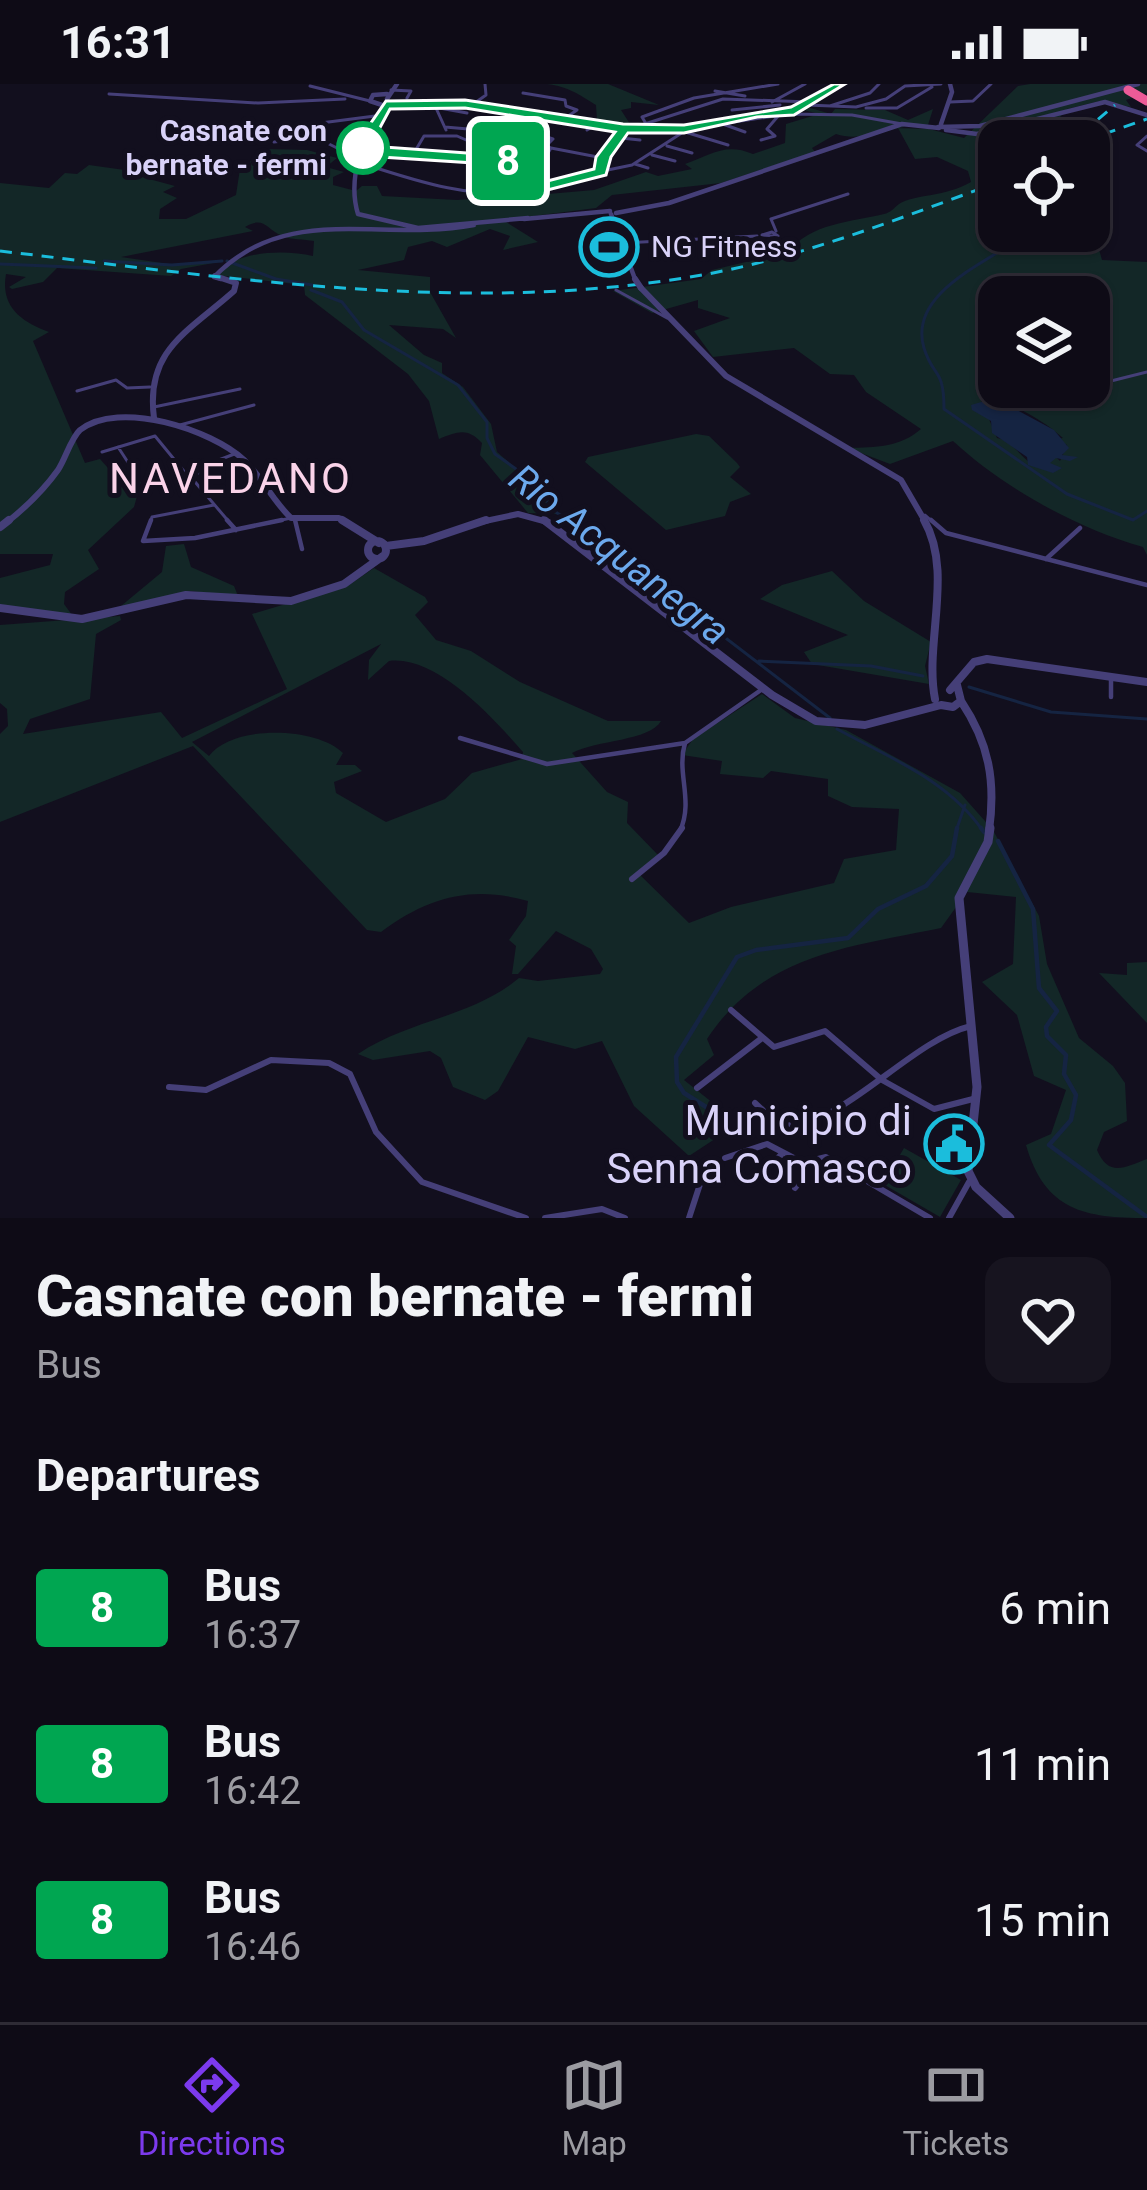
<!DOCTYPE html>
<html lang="en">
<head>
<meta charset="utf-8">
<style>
  body { margin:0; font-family:Roboto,sans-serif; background:#17141f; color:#f1f3f6; height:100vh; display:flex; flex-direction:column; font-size:45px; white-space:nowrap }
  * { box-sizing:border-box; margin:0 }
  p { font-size:39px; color:#9b9ba1 }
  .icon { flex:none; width:66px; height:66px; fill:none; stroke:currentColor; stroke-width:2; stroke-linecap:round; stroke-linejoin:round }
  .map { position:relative; height:1134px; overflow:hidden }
  .side { display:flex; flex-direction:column; background:#0e0b16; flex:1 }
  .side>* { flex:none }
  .badge { padding:0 24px; border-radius:9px; font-size:42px; line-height:78px }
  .buttons { position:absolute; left:978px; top:36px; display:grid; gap:24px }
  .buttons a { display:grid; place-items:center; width:132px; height:132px; border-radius:24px; background:#0e0b16; box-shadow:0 3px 9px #0004,0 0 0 3px #2e2b35; font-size:60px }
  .map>.badge { position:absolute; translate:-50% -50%; box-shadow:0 0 0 6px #fff }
  h2 { padding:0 36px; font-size:45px; line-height:108px }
  .round { display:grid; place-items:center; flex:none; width:126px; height:126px; border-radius:24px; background:#17141f }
  .summary { display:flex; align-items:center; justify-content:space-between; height:204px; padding:0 36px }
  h1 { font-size:57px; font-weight:800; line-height:90px }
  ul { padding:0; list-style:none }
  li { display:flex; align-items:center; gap:36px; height:156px; padding:0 36px }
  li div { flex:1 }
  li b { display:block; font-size:45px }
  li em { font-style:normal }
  li .badge { min-width:132px; font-weight:700; text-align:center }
  .status { display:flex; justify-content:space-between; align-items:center; height:84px; padding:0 60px; background:#0e0b16; direction:ltr }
  .status svg { height:33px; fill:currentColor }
  .tabs { display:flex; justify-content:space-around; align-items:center; height:168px; border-top:3px solid #2e2b35; background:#0e0b16; font-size:33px; color:#9b9ba1 }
  .tabs a { display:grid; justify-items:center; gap:6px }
  .tabs .current { color:#7c3aed }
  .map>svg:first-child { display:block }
  .green { fill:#132727; fill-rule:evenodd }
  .water { fill:#152442 }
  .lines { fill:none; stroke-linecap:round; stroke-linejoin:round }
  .stream-far1 { stroke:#152442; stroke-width:3 }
  .stream { stroke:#152442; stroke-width:4.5 }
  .minor-far2 { stroke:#453f78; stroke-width:3 }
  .minor-far1 { stroke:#453f78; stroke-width:4.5 }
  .minor { stroke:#453f78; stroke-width:6 }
  .tertiary-far3 { stroke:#453f78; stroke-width:4.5 }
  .tertiary-far2 { stroke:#453f78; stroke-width:6 }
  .tertiary-far1 { stroke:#453f78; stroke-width:8 }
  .tertiary { stroke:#453f78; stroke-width:9 }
  .motorway { stroke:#eb5b97; stroke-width:9 }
  .rail { stroke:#1bbddc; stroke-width:3; stroke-dasharray:12 9; stroke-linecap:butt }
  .tertiary-bridge { stroke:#453f78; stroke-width:6 }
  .line { fill:#00a651; stroke:#fff; stroke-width:3; fill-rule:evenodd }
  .stop-dot { fill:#fff; stroke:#00a651; stroke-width:6 }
  .labels { text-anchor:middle; stroke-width:10; stroke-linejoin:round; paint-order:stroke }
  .far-stop-label { font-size:30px; font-weight:bold; fill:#d9d2f9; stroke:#120f1e; text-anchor:end }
  .far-poi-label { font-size:30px; fill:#d9d2f9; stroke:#120f1e; text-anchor:start }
  .water-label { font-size:39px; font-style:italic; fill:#6ca9ed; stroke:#120f1e }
  .quarter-label { font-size:42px; letter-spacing:3px; fill:#fad3e9; stroke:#120f1e }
  .near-poi-label { font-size:42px; fill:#d9d2f9; stroke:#120f1e; text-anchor:end }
</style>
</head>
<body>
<div class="status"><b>16:31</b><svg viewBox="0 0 49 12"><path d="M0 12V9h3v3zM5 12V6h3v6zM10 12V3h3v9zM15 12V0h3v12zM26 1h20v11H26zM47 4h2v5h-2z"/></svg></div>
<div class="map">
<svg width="1147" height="1134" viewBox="0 0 1147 1134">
  <rect width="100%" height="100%" fill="#120f1e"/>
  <!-- green -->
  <path class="green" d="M547 0H608L659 21 631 18V24L621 26 630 40 597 36 596 21C578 10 569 3 547 0Z
    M1030 0H1147V9L1126 16 1131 23 1100 17 1067 25 1047 48 1057 57H999V86L986 103 999 107V147H1089V130L1102 176 1147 178V471L1143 463C1076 444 1004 404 953 357L890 380 848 364C876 363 899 364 921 345L866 308 854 291 830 290 794 264 713 273 694 247 730 234 698 224V216L652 229 613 207 701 195 712 186 788 168C811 139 851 138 884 130 890 129 894 124 899 120 915 110 946 113 971 98L968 87 937 73 915 75 898 44 929 45 964 54 1018 2ZM1012 204 1035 208 1039 213H1089V303H999V244L988 242 986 236 998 224 999 213ZM995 314C1020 324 1043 336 1063 354L1056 355 1067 361 1060 377 1056 373 1041 384C1024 381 1015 357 997 354L981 316Z
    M807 23 831 30 835 25 885 26 908 36 933 25 928 41C897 39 865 60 836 50L812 64 815 68 721 99 612 111 596 124 503 136 538 158 503 166 510 152 490 145 447 163 432 157 408 163 404 176 358 186 430 193V208L456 254 443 245 389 241 424 271 442 279V289L463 303 491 340 497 368 549 413 558 430 528 429 480 371 482 359C467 343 457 348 439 355L429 317 408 290 305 211 304 201 215 191C235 167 283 165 313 172L314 157C304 155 291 156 282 152 265 144 264 132 245 143L253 147 121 173 169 180 219 178 181 185 171 192 57 184 43 198 12 205 9 203 26 193 6 190C0 223 22 238 49 248L33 257 85 379 100 375 124 402 141 398 134 423 88 466 99 485 65 508 64 520 72 531 26 527 0 520V494L50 481 53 470H0V99L49 104 65 89 77 90 89 81 153 90 149 95 175 102 163 108 177 114 160 125 159 135H186L236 111 240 85 267 65 307 66 337 74 326 83 344 88 333 93V101L356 107 362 102H377L382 112 457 116 548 110 594 106 646 88 658 92 692 85 685 80C711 71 725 58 753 70L785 59 786 40 819 30 804 26Z
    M696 350 709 352 737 379 740 383 730 393 751 410 730 418 725 432 666 446 585 378 588 373Z
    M184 460 191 483 234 502 238 512 190 507 115 527 162 488 166 462Z
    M374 484 425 513 428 518 415 531 436 556 471 567 520 598 608 637H661C650 657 596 656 572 669L607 708 628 718 627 739 659 772 638 789 689 839 731 823 834 799 844 775 896 766 899 725 852 723 828 712V695L771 687 763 694 720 690 722 677 682 671 693 655 762 610 795 634 846 646 960 709 993 746 1039 832 1047 880 1079 954 1113 982 1125 999 1127 1037 1104 1048 1097 1066C1109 1094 1125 1083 1147 1075V1134C1085 1134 1045 1127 1026 1061L1051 1050 1066 1006 1034 992 1017 931 982 898 1013 880 1016 813 967 808 941 844C849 863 763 870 707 955L714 971 684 996 723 1027 727 1047 689 1072 634 1022 602 957 575 965 528 953 498 1007 485 1016 453 1003 441 974 430 967 373 976 358 970C408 936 473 933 519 894L538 897 600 890 603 885 591 865 556 847 518 890H512L516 862 509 856 526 832 528 817C472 801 428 813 381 848L367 846 193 662 0 738V650L8 642 7 625 0 619V541L120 532 121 536 96 550 90 615 30 635 23 650 161 628 182 654 287 605 252 530 349 501ZM381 560 369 576 368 596 389 577C437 571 494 635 523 668L522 675 472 689 445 715 386 738 336 709 334 698 362 687 355 681H336L343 669C317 643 233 640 209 672L192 658Z
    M832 487 864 517 931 558 925 582 929 600 812 580 804 568 848 551 760 515 782 501Z
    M1147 878V939L1099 889 1127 891V879Z
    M904 1064 961 1096 940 1133 883 1100Z"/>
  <!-- water -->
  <path class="water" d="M995 314 1054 346 1069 364 1062 371 1078 373 1070 377 1056 374 1050 379 1062 384 1053 389 1028 381 1027 373 992 349 991 337 972 326 971 321Z"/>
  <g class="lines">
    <!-- stream-far1 -->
    <path class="stream-far1" d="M1008 162C974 184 909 214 924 264 933 294 944 283 944 325L1067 410 1133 436 1147 427
      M104 177 172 181 222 177
      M227 177 276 195 312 201
      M0 180 96 184
      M311 206 342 218 364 246 458 301 487 338V354L495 370 523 390 557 429 590 446 600 460 629 469 659 503 830 634
      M759 577 871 582 923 592
      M969 603 1051 628 1147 635
      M837 645C890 674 948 696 983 747
      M956 747 965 721"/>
    <!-- stream -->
    <path class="stream" d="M981 744 984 748
      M998 757 1033 825 1039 904 1057 927 1046 943 1047 952 1066 971 1064 990 1076 1011 1071 1036 1049 1061 1147 1133
      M714 1028 684 1009 677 998 676 973 737 873 756 866 848 854 878 825 926 802 952 772 957 744"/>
    <!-- minor-far2 -->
    <path class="minor-far2" d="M310 2 370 17
      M391 6 411 7 407 14
      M715 7 745 12
      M523 9 565 16 566 22 577 26 564 35
      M109 10 258 19 345 15
      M772 18 805 0
      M950 18 973 17 991 0
      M385 21 465 20 627 45H688L788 30 852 31 902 40
      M472 21 486 11 485 0
      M807 21 856 23 886 15 905 2 941 0
      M830 22 870 9 879 0
      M434 23 467 29
      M436 24 446 46
      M866 24H897L932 3
      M732 26 780 21
      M789 28 838 0
      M538 34 531 54 551 64
      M645 38 642 33 694 14 778 0
      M717 38 745 48
      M313 40 375 32
      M445 43 468 45
      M629 45 723 15 810 18
      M587 46 596 41
      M685 48 728 61
      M1147 52 1137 61 1147 67
      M621 54 640 56
      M483 56 510 50
      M761 56 775 52 767 45 779 31
      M274 58 315 53 339 65 365 67
      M667 62 692 69
      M545 63 553 55 547 53
      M365 68 505 76 515 80 517 100
      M414 69 424 52H457L505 73
      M652 71 675 77
      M545 74 551 64 603 74
      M361 79C416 97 475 117 532 106
      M635 80 648 84
      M601 88 604 73 623 45
      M530 102 632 81 688 45
      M776 147 771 135 848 110
      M772 148 778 152 762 151Z
      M623 159 757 152
      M616 206 667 234
      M1095 301 1147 288
      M77 307 116 296 127 304 150 303
      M154 323 240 305
      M180 341 254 321
      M155 352 187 391
      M118 363 133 386
      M102 368 155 352
      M196 386 198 389 190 392V387Z
      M190 387 237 369
      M190 392 230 439
      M925 431 934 439
      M150 439 152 433 214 421
      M268 439 291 434"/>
    <!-- minor-far1 -->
    <path class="minor-far1" d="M151 436 143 457 195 454 282 436
      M227 436 236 446
      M295 436 302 465
      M931 436 946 449 1147 501
      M1046 475 1080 444
      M1111 592V613
      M460 654 547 680 685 659 761 606
      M680 747C694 716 676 689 685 659"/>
    <!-- minor -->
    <path class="minor" d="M632 795 664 769 682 744
      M731 926 774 963 825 947 882 996 934 1025 977 1014
      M169 1003 206 1006 271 976 329 979 350 990 376 1048 422 1098 526 1134
      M697 1004 762 954
      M755 1019 779 1041C837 1050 908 957 971 942
      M725 1074 767 1060 811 1083
      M755 1094 781 1071
      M795 1104 818 1075 826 1073 930 1134
      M545 1134 602 1125 625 1134
      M689 1134 703 1091
      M949 1134 969 1098"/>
    <!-- tertiary-far3 -->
    <path class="tertiary-far3" d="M387 10 373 11 370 17 385 22C363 50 347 94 358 130L418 144 528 134
      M387 15 397 0
      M941 40 952 8 950 0
      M938 43 980 42 1138 0
      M946 46 977 50 1105 18 1147 31
      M616 129 669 119 902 40 939 44
      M611 130 635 195
      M524 135 610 127
      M221 195 214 193C288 117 380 159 474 141"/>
    <!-- tertiary-far2 -->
    <path class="tertiary-far2" d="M641 204 726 292 901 396 926 439
      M154 334C145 266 188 248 234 207L236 199 215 192
      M6 439C25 424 43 407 58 386 65 376 71 354 80 346 119 315 212 346 244 376 262 393 273 417 291 434H339L347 439
      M476 439 518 430 551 439"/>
    <!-- tertiary-far1 -->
    <path class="tertiary-far1" d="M342 436 379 459
      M544 436 772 611 816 637 865 641 941 621 953 623 961 617 957 601
      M924 436C954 488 924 559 935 615
      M0 443 9 436
      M368 466a9 9 0 1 1 18 0a9 9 0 1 1-18 0Z
      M386 462 424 457 486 436
      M0 524 82 535 186 511 291 517 344 500 383 472
      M950 606 974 578 987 575 1147 598
      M961 617C989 659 996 697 989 747"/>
    <!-- tertiary -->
    <path class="tertiary" d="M990 744 988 758 959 814 977 1003 968 1087 976 1103 1010 1134"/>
    <!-- motorway -->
    <path class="motorway" d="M1128 6 1147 17"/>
    <!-- rail -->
    <path class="rail" d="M1082 49 1115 21
      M1084 57 1147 35
      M0 167C232 194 469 232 702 191 804 173 902 133 999 98"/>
    <!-- tertiary-bridge -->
    <path class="tertiary-bridge" d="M635 195 641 204"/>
  </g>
  <!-- line -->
  <path class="line" d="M834 0H845L794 31 757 33 684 49H628L611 73 606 91 532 110 512 105 505 81 365 72 355 62 386 17 465 16 623 40 684 41 791 23ZM465 24 615 48 596 73 594 85 532 101 525 99 521 78 508 72 370 62 390 25Z"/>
  <!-- icons -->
  <defs>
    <g id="stadium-ring" transform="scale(3)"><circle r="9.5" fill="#120f1e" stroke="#1bbddc" stroke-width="1.5"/><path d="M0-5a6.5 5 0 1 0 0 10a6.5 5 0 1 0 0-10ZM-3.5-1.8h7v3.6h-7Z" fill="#1bbddc"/></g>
    <g id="civic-ring" transform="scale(3)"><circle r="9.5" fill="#120f1e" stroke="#1bbddc" stroke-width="1.5"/><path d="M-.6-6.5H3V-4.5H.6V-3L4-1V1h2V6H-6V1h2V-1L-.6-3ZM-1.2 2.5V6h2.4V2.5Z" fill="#1bbddc"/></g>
  </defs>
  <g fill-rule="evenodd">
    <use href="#stadium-ring" x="609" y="163"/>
    <use href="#civic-ring" x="954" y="1060"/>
  </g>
  <!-- markers -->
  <circle class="stop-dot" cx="363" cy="64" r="24"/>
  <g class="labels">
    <!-- far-stop labels -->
    <g class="far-stop-label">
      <text x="327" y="57">Casnate con<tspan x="327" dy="34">bernate - fermi</tspan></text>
    </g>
    <!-- far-poi labels -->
    <g class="far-poi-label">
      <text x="651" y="173">NG Fitness</text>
    </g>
    <!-- water labels -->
    <g class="water-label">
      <text transform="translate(620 470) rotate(38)" y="14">Rio Acquanegra</text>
    </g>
    <!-- quarter labels -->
    <g class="quarter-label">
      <text x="231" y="409">NAVEDANO</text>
    </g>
    <!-- near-poi labels -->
    <g class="near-poi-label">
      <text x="912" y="1051">Municipio di<tspan x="912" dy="48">Senna Comasco</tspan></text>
    </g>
  </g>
</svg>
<div class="buttons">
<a><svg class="icon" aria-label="locate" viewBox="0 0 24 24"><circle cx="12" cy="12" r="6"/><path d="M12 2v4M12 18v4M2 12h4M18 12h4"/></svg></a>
<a><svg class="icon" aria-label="layers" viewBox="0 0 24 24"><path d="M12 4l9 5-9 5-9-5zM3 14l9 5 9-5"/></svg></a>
</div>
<b class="badge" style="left:508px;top:77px;background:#00a651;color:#fff">8</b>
</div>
<section class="side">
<div class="summary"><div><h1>Casnate con bernate - fermi</h1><p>Bus</p></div><a class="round"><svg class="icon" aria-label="heart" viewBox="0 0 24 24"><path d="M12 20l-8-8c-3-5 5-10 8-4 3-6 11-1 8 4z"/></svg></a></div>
<h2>Departures</h2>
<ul>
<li><span class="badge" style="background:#00a651;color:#fff">8</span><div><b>Bus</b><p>16:37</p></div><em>6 min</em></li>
<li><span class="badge" style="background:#00a651;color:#fff">8</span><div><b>Bus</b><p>16:42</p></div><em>11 min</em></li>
<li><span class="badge" style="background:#00a651;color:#fff">8</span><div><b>Bus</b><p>16:46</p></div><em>15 min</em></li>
</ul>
</section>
<nav class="tabs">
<a class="current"><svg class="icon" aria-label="directions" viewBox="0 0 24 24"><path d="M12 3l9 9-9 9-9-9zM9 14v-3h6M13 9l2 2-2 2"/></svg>Directions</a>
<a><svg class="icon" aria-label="map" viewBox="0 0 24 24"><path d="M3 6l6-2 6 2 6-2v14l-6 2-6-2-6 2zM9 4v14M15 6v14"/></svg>Map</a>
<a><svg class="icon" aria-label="tickets" viewBox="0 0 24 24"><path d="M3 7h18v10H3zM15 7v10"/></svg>Tickets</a>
</nav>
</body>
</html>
